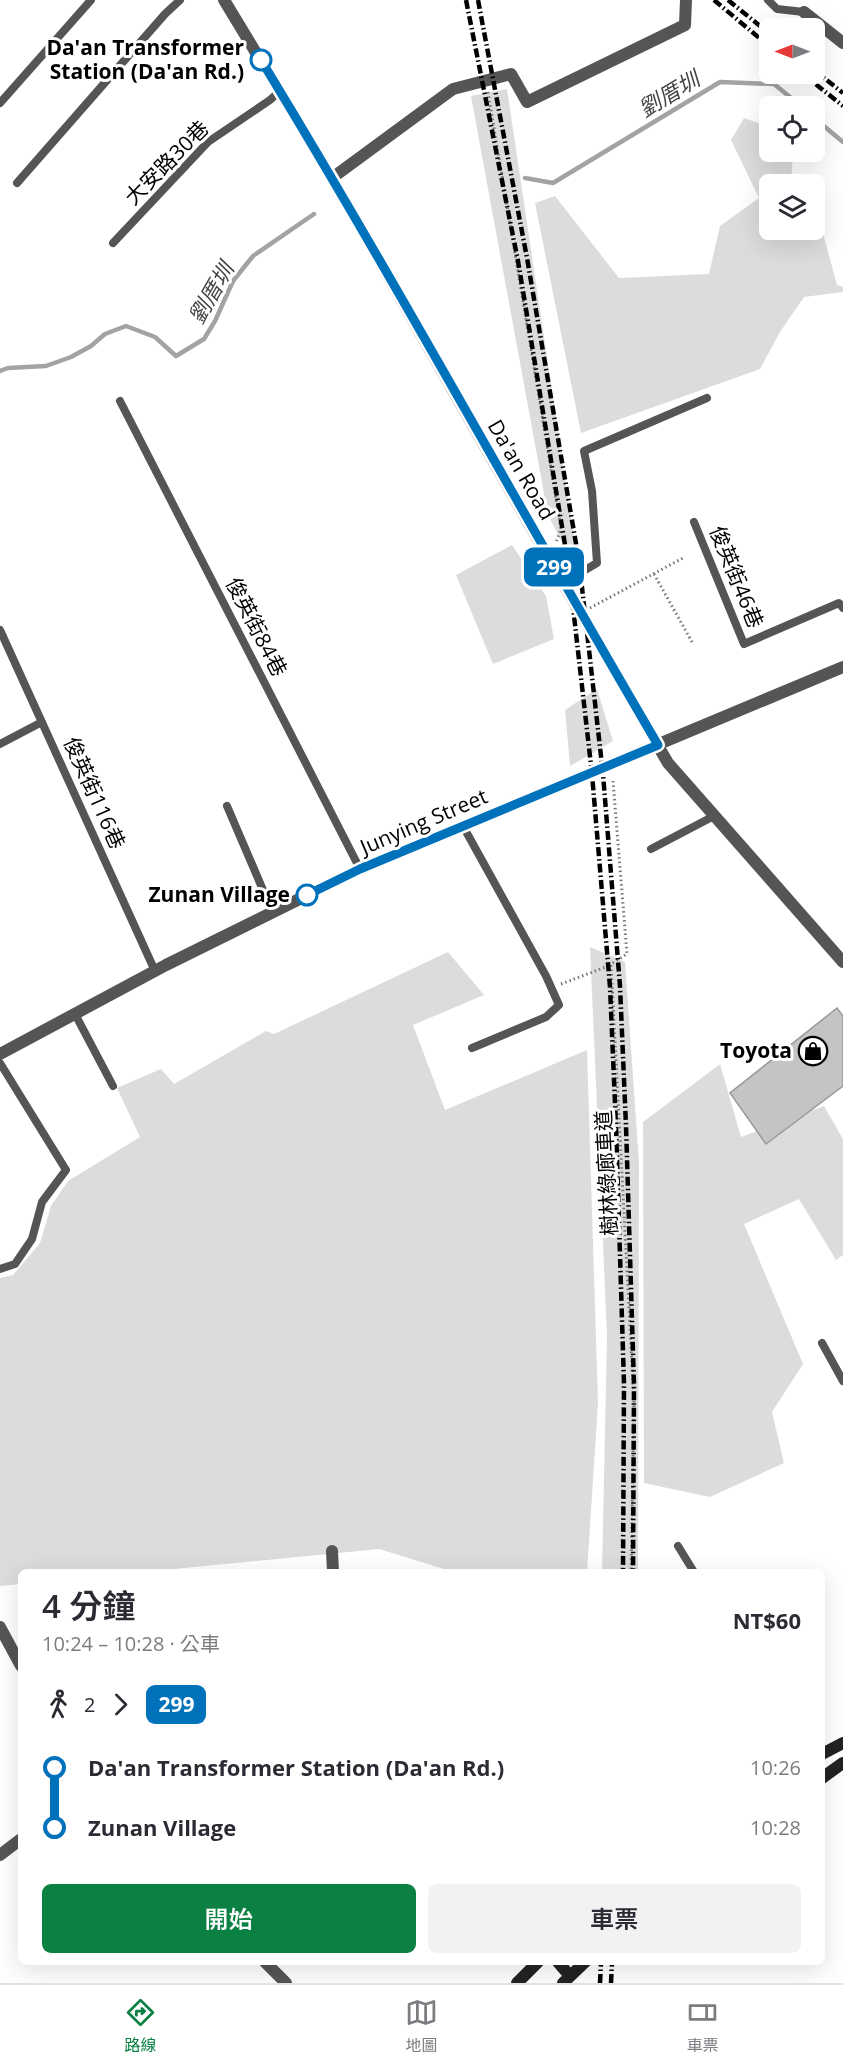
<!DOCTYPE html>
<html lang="zh-TW">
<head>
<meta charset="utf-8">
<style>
  body { margin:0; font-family:"Open Sans","Noto Sans TC",sans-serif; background:#f2f2f3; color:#2b2b33; height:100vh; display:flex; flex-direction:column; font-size:22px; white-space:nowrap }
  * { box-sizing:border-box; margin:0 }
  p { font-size:20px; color:#7c7c81 }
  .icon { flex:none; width:33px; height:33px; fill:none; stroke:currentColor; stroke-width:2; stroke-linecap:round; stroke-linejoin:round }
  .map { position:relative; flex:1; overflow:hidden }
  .side { position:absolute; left:18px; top:1569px; width:807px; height:396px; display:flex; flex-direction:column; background:#fff; border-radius:9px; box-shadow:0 6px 24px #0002 }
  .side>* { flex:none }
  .badge { padding:0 12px; border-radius:9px; font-size:21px; line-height:39px }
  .needle { width:39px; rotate:270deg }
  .controls { position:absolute; left:759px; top:18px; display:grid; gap:12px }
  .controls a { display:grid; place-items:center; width:66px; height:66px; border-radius:9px; background:#fff; box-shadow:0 6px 24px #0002; font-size:30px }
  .map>.badge { position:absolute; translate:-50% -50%; box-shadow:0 0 0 3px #fff }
  .legs { display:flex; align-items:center; gap:9px; height:66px; padding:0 24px; font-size:20px }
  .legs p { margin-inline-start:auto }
  .overview { display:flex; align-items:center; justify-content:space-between; height:102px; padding:0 24px }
  h1 { font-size:33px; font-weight:600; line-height:45px }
  .primary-button { display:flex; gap:12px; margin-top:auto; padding:12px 24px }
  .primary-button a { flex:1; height:69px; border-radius:9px; background:#0b8043; color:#fff; font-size:24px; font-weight:600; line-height:69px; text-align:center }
  .primary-button a+a { background:#f2f2f3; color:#2b2b33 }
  ul { padding:0 24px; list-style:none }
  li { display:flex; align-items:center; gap:21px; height:60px; font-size:22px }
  li i { display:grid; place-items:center; width:9px; height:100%; margin:0 8px; background:currentColor }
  li i::after { content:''; width:15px; height:15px; margin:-8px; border:4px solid; border-radius:50%; background:#fff }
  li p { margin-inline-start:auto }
  li:first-child i { background:linear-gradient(#0000 50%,currentColor 0) }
  li:last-child i { background:linear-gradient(currentColor 50%,#0000 0) }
  .tabs { display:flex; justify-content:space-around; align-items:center; height:84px; border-top:2px solid #e1e1e2; background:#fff; font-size:16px; color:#7c7c81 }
  .tabs a { display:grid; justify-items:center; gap:3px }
  .tabs .selected { color:#0b8043 }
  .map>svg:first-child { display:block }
  .green { fill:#dcdcdc }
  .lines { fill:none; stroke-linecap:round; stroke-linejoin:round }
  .stream { stroke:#a3a3a3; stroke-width:4.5 }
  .building { fill:#c4c4c4; stroke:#999; stroke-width:1.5 }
  .path { stroke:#777; stroke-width:3; stroke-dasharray:1.5 3; stroke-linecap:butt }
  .service { stroke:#555; stroke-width:8 }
  .minor { stroke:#555; stroke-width:12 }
  .tertiary { stroke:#555; stroke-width:12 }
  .secondary { stroke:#222; stroke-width:12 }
  .rail { stroke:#000; stroke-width:4.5; stroke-dasharray:9 3 1.5 3; stroke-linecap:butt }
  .line-1-casing { stroke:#fff; stroke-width:14 }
  .line-1 { stroke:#0072bc; stroke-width:9 }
  .stop-1-dot { fill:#fff; stroke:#0072bc; stroke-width:3 }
  .labels { text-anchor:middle; stroke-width:6; stroke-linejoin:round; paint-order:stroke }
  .stop-label { font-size:21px; font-weight:bold; fill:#000; stroke:#fff; text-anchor:end }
  .street-label { font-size:21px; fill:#000; stroke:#fff }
  .poi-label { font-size:21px; font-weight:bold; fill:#000; stroke:#fff; text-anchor:end }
  .water-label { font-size:22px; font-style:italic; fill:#444; stroke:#fff }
</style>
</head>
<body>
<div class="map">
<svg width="843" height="1983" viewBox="0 0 843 1983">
  <rect width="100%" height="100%" fill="#fff"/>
  <!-- green -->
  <path class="green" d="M507 89 578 565 564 546 548 515 471 96Z
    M744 118 769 127 770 152H793L791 184H770V230H814L815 216 820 222 837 285 843 287V292L804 297 780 332 760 369 581 433 535 203 555 196 619 278 709 274 720 226 759 198 731 140Z
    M512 545 546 596 554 639 493 664 456 575Z
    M597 689 613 741 570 766 565 710Z
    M590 947 625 962 639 1163 638 1572H602L607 1335Z
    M448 952 484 995 413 1025 445 1110 587 1050 598 1403 587 1572H454L379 1549 142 1572H21V1584L0 1586V1278L13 1275 40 1243 51 1206 68 1181 140 1137 117 1088 161 1069 174 1084 266 1031 274 1034Z
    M720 1064 741 1137 824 1106 843 1139V1255L836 1260 799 1199 744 1224 803 1364 772 1412 784 1463 710 1497 644 1483 643 1122Z"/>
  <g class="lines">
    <!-- stream -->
    <path class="stream" d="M814 118 843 142
      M525 178 553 183 720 82 774 84 801 106
      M0 371 8 368 46 366 71 357 91 346 105 334 126 326 155 337 176 356 204 339 215 321 233 281 253 256 314 214"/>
  </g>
  <!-- building -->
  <path class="building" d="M837 1008 843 1016V1086L766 1144 730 1093Z"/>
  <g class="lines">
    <!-- path -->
    <path class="path" d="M488 92 561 529 556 542
      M654 574 692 642
      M590 608 683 558
      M613 781 627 954 611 964 634 1404 631 1572
      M561 984 611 965"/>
    <!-- service -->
    <path class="service" d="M768 0 777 9 804 12
      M0 103 91 0
      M17 183 165 14 180 0
      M113 243 208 142 270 100 280 91
      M120 401 360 869
      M694 522 744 644 839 603 843 608
      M563 583 597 563 592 491 584 451 707 398
      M0 630 155 971
      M0 744 42 722
      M227 806 272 911
      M463 826 546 976 559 1005 546 1017 472 1048
      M651 849 714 816
      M75 1014 113 1086
      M0 1063 66 1170 42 1202 32 1239 15 1264 0 1269
      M822 1343 843 1381
      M678 1546 694 1572"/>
    <!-- minor -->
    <path class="minor" d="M804 12 843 43
      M332 178 453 89 511 74 527 102 685 25 686 0
      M332 1551 333 1572
      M0 1627 21 1666
      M0 1855 21 1839
      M265 1962 286 1983"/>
    <!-- tertiary -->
    <path class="tertiary" d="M224 0 332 178 563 583 668 763 843 962
      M0 1054 166 965 360 869 843 667"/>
    <!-- secondary -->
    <path class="secondary" d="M822 1754 843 1743
      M822 1778 843 1763
      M558 1962 570 1976
      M517 1983 538 1962
      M563 1983 585 1962"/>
    <!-- rail -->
    <path class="rail" d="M466 0 518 261 568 563 592 774 610 987 616 1126 624 1384 623 1572
      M478 0 527 258 579 561 603 774 620 986 626 1126 634 1385 633 1572
      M714 0 770 47
      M728 0 770 34
      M814 70 843 93
      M803 74 843 106
      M600 1983 601 1962
      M611 1983 612 1962"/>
  </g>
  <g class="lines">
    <!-- line-1 casing -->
    <g class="line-1-casing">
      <path id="line-1" d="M261 60C398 285 524 517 658 745L360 869 307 895"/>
    </g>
    <!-- line-1 -->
    <use href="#line-1" class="line-1"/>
  </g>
  <!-- icons -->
  <defs>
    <g id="shop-ring" transform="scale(1.5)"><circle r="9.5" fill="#fff" stroke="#000" stroke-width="1.5"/><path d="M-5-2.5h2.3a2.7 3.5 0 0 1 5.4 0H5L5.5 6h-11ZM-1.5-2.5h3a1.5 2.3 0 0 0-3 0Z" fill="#000"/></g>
  </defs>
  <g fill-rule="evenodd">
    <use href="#shop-ring" x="813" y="1051"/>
  </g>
  <!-- markers -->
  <g class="stop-1-dot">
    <circle cx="261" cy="60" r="10"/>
    <circle cx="307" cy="895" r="10"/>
  </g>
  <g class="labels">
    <!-- stop labels -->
    <g class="stop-label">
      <text x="244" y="55">Da'an Transformer<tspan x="244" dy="24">Station (Da'an Rd.)</tspan></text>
      <text x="290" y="902">Zunan Village</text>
    </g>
    <!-- street labels -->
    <g class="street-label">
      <text transform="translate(167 163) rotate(-45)" y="7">大安路30巷</text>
      <text transform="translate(521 470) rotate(60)" y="7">Da'an Road</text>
      <text transform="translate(736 577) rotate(68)" y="7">俊英街46巷</text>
      <text transform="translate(256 627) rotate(63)" y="7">俊英街84巷</text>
      <text transform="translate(94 793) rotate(66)" y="7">俊英街116巷</text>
      <text transform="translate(424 822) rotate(-23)" y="7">Junying Street</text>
      <text transform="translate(607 1173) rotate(-93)" y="7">樹林綠廊車道</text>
    </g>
    <!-- poi labels -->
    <g class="poi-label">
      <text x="792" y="1058">Toyota</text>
    </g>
    <!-- water labels -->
    <g class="water-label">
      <text transform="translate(669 94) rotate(-31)" y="8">劉厝圳</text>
      <text transform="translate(211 293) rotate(-60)" y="8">劉厝圳</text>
    </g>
  </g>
</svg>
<div class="controls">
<a><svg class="needle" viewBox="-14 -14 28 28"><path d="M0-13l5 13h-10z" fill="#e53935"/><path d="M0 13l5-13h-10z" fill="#7c7c81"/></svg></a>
<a><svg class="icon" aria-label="locate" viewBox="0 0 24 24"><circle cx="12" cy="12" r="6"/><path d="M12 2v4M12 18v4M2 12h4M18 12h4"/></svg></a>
<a><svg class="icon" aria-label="layers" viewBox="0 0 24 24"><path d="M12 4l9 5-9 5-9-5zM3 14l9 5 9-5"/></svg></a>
</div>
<b class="badge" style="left:554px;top:567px;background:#0072bc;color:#fff">299</b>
<section class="side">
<div class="overview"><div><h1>4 分鐘</h1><p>10:24 – 10:28 · 公車</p></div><b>NT$60</b></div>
<div class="legs"><svg class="icon" aria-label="walk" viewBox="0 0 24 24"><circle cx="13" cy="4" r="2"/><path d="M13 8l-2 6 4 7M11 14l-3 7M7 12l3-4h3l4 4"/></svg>2<svg class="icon" aria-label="forward" viewBox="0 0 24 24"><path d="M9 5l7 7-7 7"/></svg><b class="badge" style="background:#0072bc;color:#fff">299</b></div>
<ul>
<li><i style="color:#0072bc"></i><b>Da'an Transformer Station (Da'an Rd.)</b><p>10:26</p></li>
<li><i style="color:#0072bc"></i><b>Zunan Village</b><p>10:28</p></li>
</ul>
<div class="primary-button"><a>開始</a><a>車票</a></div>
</section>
</div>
<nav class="tabs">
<a class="selected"><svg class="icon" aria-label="directions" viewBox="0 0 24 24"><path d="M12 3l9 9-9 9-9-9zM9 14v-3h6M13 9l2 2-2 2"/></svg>路線</a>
<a><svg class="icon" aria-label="map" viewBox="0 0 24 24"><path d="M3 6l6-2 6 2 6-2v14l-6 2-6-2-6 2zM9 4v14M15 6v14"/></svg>地圖</a>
<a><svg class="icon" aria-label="tickets" viewBox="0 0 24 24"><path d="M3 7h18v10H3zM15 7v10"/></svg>車票</a>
</nav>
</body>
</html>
